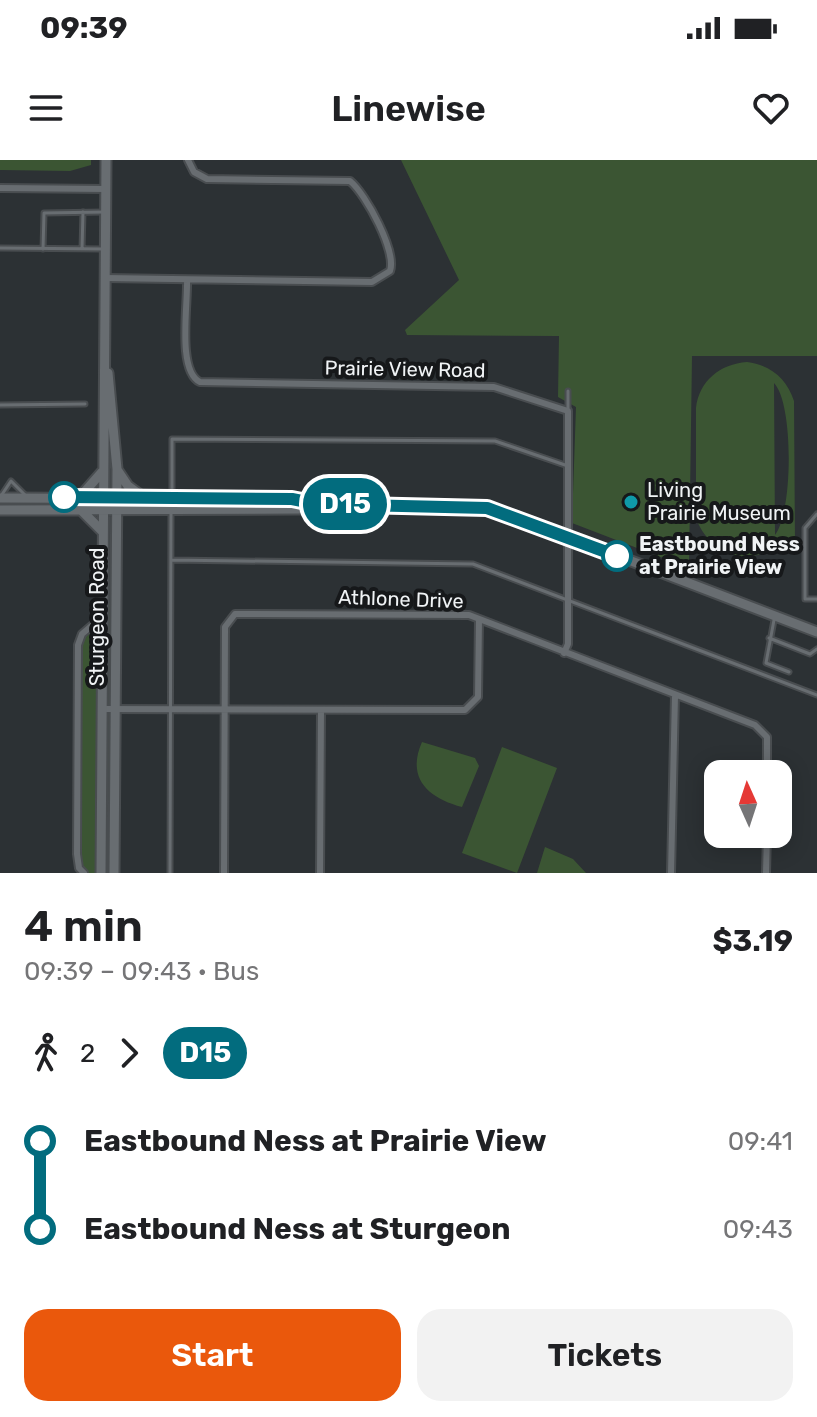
<!DOCTYPE html>
<html lang="en">
<head>
<meta charset="utf-8">
<style>
  body { margin:0; font-family:Rubik,sans-serif; background:#f2f2f2; color:#202124; height:100vh; display:flex; flex-direction:column; font-size:30px; white-space:nowrap }
  * { box-sizing:border-box; margin:0 }
  p { font-size:26px; color:#757577 }
  .icon { flex:none; width:44px; height:44px; fill:none; stroke:currentColor; stroke-width:2; stroke-linecap:round; stroke-linejoin:round }
  .map { position:relative; height:713px; overflow:hidden }
  .details { display:flex; flex-direction:column; background:#fff; flex:1 }
  .details>* { flex:none }
  .badge { padding:0 16px; border-radius:26px; font-size:28px; line-height:52px }
  .needle { width:52px; rotate:357deg }
  .controls { position:absolute; left:704px; top:600px; display:grid; gap:16px }
  .controls a { display:grid; place-items:center; width:88px; height:88px; border-radius:16px; background:#fff; box-shadow:0 4px 20px #0003; font-size:40px }
  .map>.badge { position:absolute; translate:-50% -50%; box-shadow:0 0 0 4px #fff }
  .legs { display:flex; align-items:center; gap:12px; height:88px; padding:0 24px; font-size:26px }
  .legs p { margin-inline-start:auto }
  .overview { display:flex; align-items:center; justify-content:space-between; height:136px; padding:0 24px }
  h1 { font-size:44px; font-weight:600; line-height:60px }
  .button { display:flex; gap:16px; margin-top:auto; padding:16px 24px }
  .button a { flex:1; height:92px; border-radius:24px; background:#ea580c; color:#fff; font-size:32px; font-weight:600; line-height:92px; text-align:center }
  .button a+a { background:#f2f2f2; color:#202124 }
  ul { padding:0 24px; list-style:none }
  li { display:flex; align-items:center; gap:28px; height:88px; font-size:30px }
  li i { display:grid; place-items:center; width:12px; height:100%; margin:0 10px; background:currentColor }
  li i::after { content:''; width:20px; height:20px; margin:-10px; border:6px solid; border-radius:50%; background:#fff }
  li p { margin-inline-start:auto }
  li:first-child i { background:linear-gradient(#0000 50%,currentColor 0) }
  li:last-child i { background:linear-gradient(currentColor 50%,#0000 0) }
  .status { display:flex; justify-content:space-between; align-items:center; height:56px; padding:0 40px; background:#fff; direction:ltr }
  .status svg { height:22px; fill:currentColor }
  header { display:flex; justify-content:space-between; align-items:center; height:104px; padding:0 24px; background:#fff; font-size:36px; font-weight:600 }
  .map>svg:first-child { display:block }
  .green { fill:#3b5533; fill-rule:evenodd }
  .lines { fill:none; stroke-linecap:round; stroke-linejoin:round }
  .lane-casing { stroke:#494d50; stroke-width:7 }
  .street-casing { stroke:#494d50; stroke-width:10 }
  .secondary-casing { stroke:#494d50; stroke-width:13 }
  .lane { stroke:#686d71; stroke-width:3 }
  .street { stroke:#686d71; stroke-width:6 }
  .secondary { stroke:#686d71; stroke-width:9 }
  .line-1-casing { stroke:#fff; stroke-width:18 }
  .line-1 { stroke:#026c7e; stroke-width:12 }
  .stop-1-dot { fill:#fff; stroke:#026c7e; stroke-width:4 }
  .culture-dot { fill:#0f9aa8; stroke:#16181a; stroke-width:3 }
  .labels { text-anchor:middle; stroke-width:8; stroke-linejoin:round; paint-order:stroke }
  .street-label { font-size:20px; fill:#f0f3f5; stroke:#16181a }
  .poi-label { font-size:20px; fill:#f0f3f5; stroke:#16181a; text-anchor:start }
  .stop-label { font-size:20px; font-weight:bold; fill:#f0f3f5; stroke:#16181a; text-anchor:start }
</style>
</head>
<body>
<div class="status"><b>09:39</b><svg viewBox="0 0 49 12"><path d="M0 12V9h3v3zM5 12V6h3v6zM10 12V3h3v9zM15 12V0h3v12zM26 1h20v11H26zM47 4h2v5h-2z"/></svg></div>
<header><svg class="icon" aria-label="menu" viewBox="0 0 24 24"><path d="M4 6h16M4 12h16M4 18h16"/></svg>Linewise<svg class="icon" aria-label="heart" viewBox="0 0 24 24"><path d="M12 20l-8-8c-3-5 5-10 8-4 3-6 11-1 8 4z"/></svg></header>
<div class="map">
<svg width="817" height="713" viewBox="0 0 817 713">
  <rect width="100%" height="100%" fill="#2c3134"/>
  <!-- green -->
  <path class="green" d="M0 0H91V5L70 11 0 10Z
    M401 0H817V196H692L689 408 572 363 576 247 558 237 559 176 407 175 405 170 459 120Z
    M747 202C771 205 787 219 794 241L795 384H786L785 376C758 411 710 398 696 358V248C699 221 720 204 747 202ZM774 223C794 244 793 352 775 375Z
    M103 443H115L114 713H84L79 708 78 485 82 474 102 456Z
    M422 582 475 598 479 606 462 647C428 638 406 618 422 582Z
    M502 587 557 608 517 713 462 693Z
    M545 687 573 699 586 713H537Z"/>
  <g class="lines">
    <!-- lane casing -->
    <g class="lane-casing">
      <path id="lane" d="M0 88 104 89
        M43 89 44 53 104 52
        M82 89 83 52
        M568 231V251
        M0 245 85 244
        M172 335V279L495 281 568 306
        M1 336 11 321 26 336
        M817 354 805 368V439H817
        M171 400 473 404 817 535
        M774 460 766 503 789 512
        M769 478 810 494 817 489
        M170 713 171 353"/>
    </g>
    <!-- street casing -->
    <g class="street-casing">
      <path id="street" d="M0 28 106 29
        M105 118 372 122 390 111C397 92 366 34 350 21L207 19 194 12 188 0
        M187 120C188 145 177 211 200 222L494 227 568 251V484L564 493
        M102 549 465 550 478 537 479 459
        M84 713 79 708 77 694 78 485 82 474 103 456
        M224 713 225 467 235 454 469 455 755 565 767 577V614
        M320 713 321 550
        M671 713 675 535
        M766 713 767 674"/>
    </g>
    <!-- secondary casing -->
    <g class="secondary-casing">
      <path id="secondary" d="M108 213 117 309 114 713
        M118 311 128 326 143 337
        M80 337 102 312
        M0 338 292 339 317 344 449 345 498 350 817 472
        M80 349 103 372
        M0 350 299 349 314 345
        M101 713 106 0"/>
    </g>
    <!-- lane -->
    <use href="#lane" class="lane"/>
    <!-- street -->
    <use href="#street" class="street"/>
    <!-- secondary -->
    <use href="#secondary" class="secondary"/>
  </g>
  <g class="lines">
    <!-- line-1 casing -->
    <g class="line-1-casing">
      <path id="line-1" d="M64 337 292 339 317 344 487 348 617 396"/>
    </g>
    <!-- line-1 -->
    <use href="#line-1" class="line-1"/>
  </g>
  <!-- markers -->
  <g class="stop-1-dot">
    <circle cx="64" cy="337" r="14"/>
    <circle cx="617" cy="396" r="14"/>
  </g>
  <circle class="culture-dot" cx="631" cy="342" r="8"/>
  <g class="labels">
    <!-- street labels -->
    <g class="street-label">
      <text transform="translate(405 209) rotate(1)" y="7">Prairie View Road</text>
      <text transform="translate(401 439) rotate(2)" y="7">Athlone Drive</text>
      <text transform="translate(97 457) rotate(-90)" y="7">Sturgeon Road</text>
    </g>
    <!-- poi labels -->
    <g class="poi-label">
      <text x="647" y="337">Living<tspan x="647" dy="23">Prairie Museum</tspan></text>
    </g>
    <!-- stop labels -->
    <g class="stop-label">
      <text x="639" y="391">Eastbound Ness<tspan x="639" dy="23">at Prairie View</tspan></text>
    </g>
  </g>
</svg>
<div class="controls">
<a><svg class="needle" viewBox="-14 -14 28 28"><path d="M0-13l5 13h-10z" fill="#e53935"/><path d="M0 13l5-13h-10z" fill="#757577"/></svg></a>
</div>
<b class="badge" style="left:345px;top:344px;background:#026c7e;color:#fff">D15</b>
</div>
<section class="details">
<div class="overview"><div><h1>4 min</h1><p>09:39 – 09:43 · Bus</p></div><b>$3.19</b></div>
<div class="legs"><svg class="icon" aria-label="walk" viewBox="0 0 24 24"><circle cx="13" cy="4" r="2"/><path d="M13 8l-2 6 4 7M11 14l-3 7M7 12l3-4h3l4 4"/></svg>2<svg class="icon" aria-label="forward" viewBox="0 0 24 24"><path d="M9 5l7 7-7 7"/></svg><b class="badge" style="background:#026c7e;color:#fff">D15</b></div>
<ul>
<li><i style="color:#026c7e"></i><b>Eastbound Ness at Prairie View</b><p>09:41</p></li>
<li><i style="color:#026c7e"></i><b>Eastbound Ness at Sturgeon</b><p>09:43</p></li>
</ul>
<div class="button"><a>Start</a><a>Tickets</a></div>
</section>
</body>
</html>
